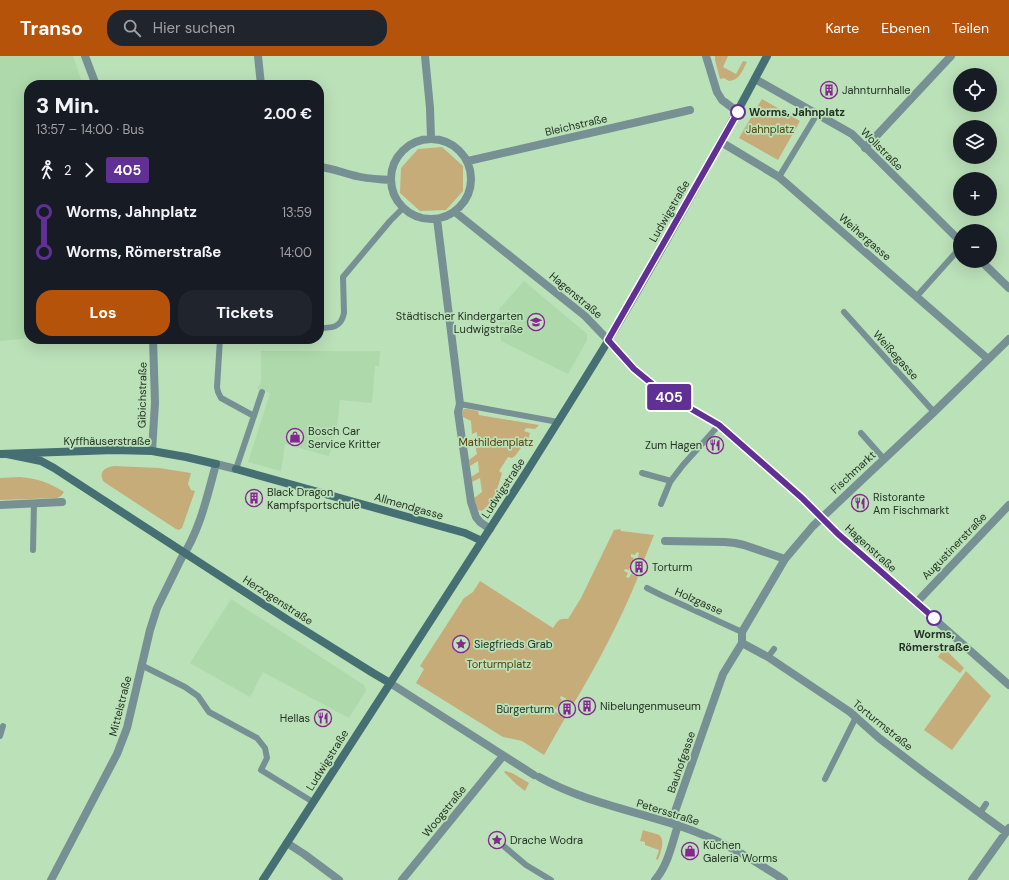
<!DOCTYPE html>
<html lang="de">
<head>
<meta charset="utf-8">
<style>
  body { margin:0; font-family:"DM Sans",sans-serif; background:#20242c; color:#f1f3f6; height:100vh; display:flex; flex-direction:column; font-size:15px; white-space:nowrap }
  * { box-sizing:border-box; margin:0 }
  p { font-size:13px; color:#9ea1a6 }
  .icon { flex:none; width:22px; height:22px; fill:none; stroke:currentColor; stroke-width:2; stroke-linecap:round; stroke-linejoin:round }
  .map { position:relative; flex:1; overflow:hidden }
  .details { position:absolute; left:24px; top:24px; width:300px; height:264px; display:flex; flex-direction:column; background:#171b24; border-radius:16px; box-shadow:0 4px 16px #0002 }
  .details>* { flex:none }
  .badge { padding:0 8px; border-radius:3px; font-size:14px; line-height:26px }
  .fabs { position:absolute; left:953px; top:12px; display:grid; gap:8px }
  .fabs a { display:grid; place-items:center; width:44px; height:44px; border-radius:50%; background:#171b24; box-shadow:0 4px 16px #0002; font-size:20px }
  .map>.badge { position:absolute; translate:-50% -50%; box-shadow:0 0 0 2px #fff }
  .legs { display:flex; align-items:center; gap:6px; height:44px; padding:0 12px; font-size:13px }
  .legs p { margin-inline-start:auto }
  .headline { display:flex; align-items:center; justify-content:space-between; height:68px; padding:0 12px }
  h1 { font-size:22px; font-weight:800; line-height:30px }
  .cta { display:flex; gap:8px; margin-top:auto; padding:8px 12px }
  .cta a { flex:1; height:46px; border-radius:16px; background:#b45309; color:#fff; font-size:16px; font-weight:800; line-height:46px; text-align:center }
  .cta a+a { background:#20242c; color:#f1f3f6 }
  ul { padding:0 12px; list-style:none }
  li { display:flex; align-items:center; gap:14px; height:40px; font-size:15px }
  li i { display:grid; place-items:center; width:6px; height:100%; margin:0 5px; background:currentColor }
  li i::after { content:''; width:10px; height:10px; margin:-5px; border:3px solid; border-radius:50%; background:#171b24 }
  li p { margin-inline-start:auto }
  li:first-child i { background:linear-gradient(#0000 50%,currentColor 0) }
  li:last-child i { background:linear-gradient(currentColor 50%,#0000 0) }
  header { display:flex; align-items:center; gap:24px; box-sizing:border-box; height:56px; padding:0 20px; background:#b45309; color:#fff }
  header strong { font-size:19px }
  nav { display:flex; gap:22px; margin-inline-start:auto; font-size:14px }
  .search { width:280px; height:36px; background:#20242c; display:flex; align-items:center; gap:10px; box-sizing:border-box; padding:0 14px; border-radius:16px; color:#9ea1a6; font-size:15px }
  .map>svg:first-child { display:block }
  .built { fill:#add9ab }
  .green { fill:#c6ac79 }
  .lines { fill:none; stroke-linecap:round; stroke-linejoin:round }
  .service { stroke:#769093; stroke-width:6 }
  .minor { stroke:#769093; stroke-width:8 }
  .tertiary { stroke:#769093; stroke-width:8 }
  .secondary { stroke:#466f73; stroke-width:8 }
  .line-1-casing { stroke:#fff; stroke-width:9 }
  .line-1 { stroke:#603095; stroke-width:6 }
  .stop-1-dot { fill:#fff; stroke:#603095; stroke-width:2 }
  .labels { text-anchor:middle; stroke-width:3.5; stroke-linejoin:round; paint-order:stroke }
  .poi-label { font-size:11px; fill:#233223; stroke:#bbe1b9; text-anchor:start }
  .stop-label { font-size:11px; font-weight:bold; fill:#233223; stroke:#bbe1b9; text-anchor:start }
  .street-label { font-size:11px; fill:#233223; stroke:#bbe1b9 }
  .park-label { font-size:11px; fill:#57400a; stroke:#bbe1b9 }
</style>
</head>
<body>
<header>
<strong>Transo</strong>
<div class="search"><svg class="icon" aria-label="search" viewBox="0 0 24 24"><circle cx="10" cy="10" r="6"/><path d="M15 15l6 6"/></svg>Hier suchen</div>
<nav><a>Karte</a><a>Ebenen</a><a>Teilen</a></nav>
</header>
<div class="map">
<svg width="1009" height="824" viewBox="0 0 1009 824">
  <rect width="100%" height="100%" fill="#bbe1b9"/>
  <!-- built -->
  <path class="built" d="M0 0H73L83 29H29V282L0 285Z
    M524 225 587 278V284L568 318 501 285 499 253Z
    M261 295H380L379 310H375L372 347 340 344 337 373H336L329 400 285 388 281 415 248 406 270 337 257 333 261 326Z
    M231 543 364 629 366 635 349 662 263 616 250 641 190 607Z"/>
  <!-- green -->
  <path class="green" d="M715 0H728L723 11 736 18 743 5 747 6C742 15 740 24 729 25L724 22 720 23 715 4Z
    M762 43 800 65 778 104 739 82Z
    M442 91 463 110V135L446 154 420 155 400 137 401 112 418 93Z
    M464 353H468L478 355 479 359 539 369 535 373 526 372 524 375 530 377 529 381 515 400 512 402 508 401 499 415 502 417C498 431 495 445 482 455L478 454 477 452 474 442 482 436 480 422 472 426 471 421 479 416 478 405 470 410 469 404 477 398 475 388 467 392V388L477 381V376L472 378 471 365 463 361 462 356Z
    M114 410 159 412 191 417 188 428 191 434 195 435 182 472 179 474 176 473 104 426C98 417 104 411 114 410Z
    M20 421C39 423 48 426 64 436L61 440 57 442 0 444V422Z
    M620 473 621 475 654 479 644 504 638 501 639 497 637 496 635 499 631 498V501L634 502 629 514 625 513 624 515 628 517 626 521 629 522 631 518 638 521C620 565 598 607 574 647L561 640 560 642 562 644 556 653 553 652 552 654 565 662 544 699 522 685 503 681 416 627 424 613 420 610 464 542 473 536 480 525 553 572C558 565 559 562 568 563L581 542 614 474Z
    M944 592 964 612 960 617 938 601Z
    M966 615 991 640 952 694 924 674Z
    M505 715 512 717 529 727 525 735 516 728 504 716Z
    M643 774C648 776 655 777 659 779 666 784 660 798 658 804L656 803 659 794 645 789V786L640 785Z"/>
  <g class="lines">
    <!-- service -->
    <path class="service" d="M779 121 817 58
      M917 240 960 192
      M844 256 934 356
      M319 272C332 272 341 272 344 257L343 221 390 165 403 152
      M220 283 217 331 218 336 221 342 254 360
      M460 348 558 366
      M861 377 884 403
      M236 413 262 336
      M642 417 671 425
      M661 448 670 426 683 409 719 369
      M33 494 34 447
      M647 532 661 539 742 576
      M768 601 774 593
      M141 609 185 631 198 640 209 656 257 682 265 692 267 702 261 714 313 746
      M0 680 3 670
      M825 723 856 661
      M980 757 986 748
      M500 787 526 809 551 824"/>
    <!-- minor -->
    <path class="minor" d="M85 0 96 29
      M258 0 261 29
      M425 0 430 52 431 82
      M706 0 717 36 722 44 738 56
      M755 23 852 78 960 185
      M391 123a40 40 0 1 1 80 0a40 40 0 1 1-80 0Z
      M721 86 779 121 988 303
      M865 92 951 0
      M468 105 690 54
      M319 111C332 112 343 117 356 120 367 123 379 123 391 124
      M455 156 585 260 608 284
      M437 163 460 348 458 356 471 446 476 461 480 466 490 473
      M981 205 1009 232
      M152 395 155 347 153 283
      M0 449 62 446
      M665 485 725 486 735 487 744 489 785 503
      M916 547 1009 449
      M742 587 768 601 850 656 879 682 925 717 1006 776
      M671 767 723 618 742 587V576L785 503 813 470 934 356 1009 283
      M287 787 304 798 339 824
      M51 824 117 698 127 672 150 574 157 552 181 503C200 474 207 441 216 408
      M402 824 503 700
      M655 824C668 809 672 788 678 769
      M972 824 1009 772"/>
    <!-- tertiary -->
    <path class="tertiary" d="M608 284 634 313 661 336 719 369 802 442 838 478 1009 629
      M216 408 236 413
      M390 627 534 719
      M539 721C580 744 626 753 670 767 704 777 734 792 764 811 770 815 777 819 784 824"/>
    <!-- secondary -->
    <path class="secondary" d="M0 398 114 394 152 395 186 401 216 408
      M7 398 41 405 54 412 288 564 373 617 390 627
      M236 413 465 477 482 485
      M263 824 522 423C551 377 580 331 608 285 664 191 716 96 767 0"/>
  </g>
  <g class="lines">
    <!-- line-1 casing -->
    <g class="line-1-casing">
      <path id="line-1" d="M738 56 666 183 608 284 634 313 662 336 719 369 802 442 838 478 934 562"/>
    </g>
    <!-- line-1 -->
    <use href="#line-1" class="line-1"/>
  </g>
  <!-- icons -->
  <defs>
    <g id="building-ring" transform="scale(0.9)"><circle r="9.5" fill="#bbe1b9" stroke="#862690" stroke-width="1.5"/><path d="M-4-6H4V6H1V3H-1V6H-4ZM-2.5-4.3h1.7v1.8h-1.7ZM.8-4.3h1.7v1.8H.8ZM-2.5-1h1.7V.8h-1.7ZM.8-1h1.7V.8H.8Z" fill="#862690"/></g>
    <g id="school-ring" transform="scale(0.9)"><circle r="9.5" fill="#bbe1b9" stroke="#862690" stroke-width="1.5"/><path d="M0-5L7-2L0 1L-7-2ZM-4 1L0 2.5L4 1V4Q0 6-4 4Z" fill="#862690"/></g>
    <g id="shop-ring" transform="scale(0.9)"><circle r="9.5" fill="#bbe1b9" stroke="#862690" stroke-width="1.5"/><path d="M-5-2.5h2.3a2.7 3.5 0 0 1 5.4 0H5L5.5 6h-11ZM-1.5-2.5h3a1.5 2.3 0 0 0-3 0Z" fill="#862690"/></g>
    <g id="restaurant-ring" transform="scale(0.9)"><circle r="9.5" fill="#bbe1b9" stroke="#862690" stroke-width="1.5"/><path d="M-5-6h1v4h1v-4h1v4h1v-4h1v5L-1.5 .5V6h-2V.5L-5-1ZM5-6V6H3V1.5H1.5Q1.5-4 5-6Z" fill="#862690"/></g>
    <g id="sight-ring" transform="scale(0.9)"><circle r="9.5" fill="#bbe1b9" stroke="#862690" stroke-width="1.5"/><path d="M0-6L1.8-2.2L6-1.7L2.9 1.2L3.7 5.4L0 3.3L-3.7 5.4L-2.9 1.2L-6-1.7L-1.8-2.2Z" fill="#862690"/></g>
  </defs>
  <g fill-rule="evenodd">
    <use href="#building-ring" x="829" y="34"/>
    <use href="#school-ring" x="536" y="266"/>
    <use href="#shop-ring" x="295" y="381"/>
    <use href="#restaurant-ring" x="715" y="389"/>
    <use href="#building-ring" x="254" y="442"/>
    <use href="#restaurant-ring" x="860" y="447"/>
    <use href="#building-ring" x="639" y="511"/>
    <use href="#sight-ring" x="461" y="588"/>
    <use href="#building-ring" x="587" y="650"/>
    <use href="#building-ring" x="567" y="653"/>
    <use href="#restaurant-ring" x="323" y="662"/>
    <use href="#sight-ring" x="497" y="784"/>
    <use href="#shop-ring" x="690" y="795"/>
  </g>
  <!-- markers -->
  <g class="stop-1-dot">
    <circle cx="738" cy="56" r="7"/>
    <circle cx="934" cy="562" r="7"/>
  </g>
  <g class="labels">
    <!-- poi labels -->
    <g class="poi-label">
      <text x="842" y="38">Jahnturnhalle</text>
      <text x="523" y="264" text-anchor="end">Städtischer Kindergarten<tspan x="523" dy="13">Ludwigstraße</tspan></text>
      <text x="308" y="379">Bosch Car<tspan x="308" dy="13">Service Kritter</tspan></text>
      <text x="702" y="393" text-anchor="end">Zum Hagen</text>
      <text x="267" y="440">Black Dragon<tspan x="267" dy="13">Kampfsportschule</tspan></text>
      <text x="873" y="445">Ristorante<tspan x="873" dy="13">Am Fischmarkt</tspan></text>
      <text x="652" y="515">Torturm</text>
      <text x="474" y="592">Siegfrieds Grab</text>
      <text x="600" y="654">Nibelungenmuseum</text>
      <text x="554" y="657" text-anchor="end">Bürgerturm</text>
      <text x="310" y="666" text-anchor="end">Hellas</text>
      <text x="510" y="788">Drache Wodra</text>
      <text x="703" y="793">Küchen<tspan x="703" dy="13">Galeria Worms</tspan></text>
    </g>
    <!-- stop labels -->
    <g class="stop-label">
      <text x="749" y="60">Worms, Jahnplatz</text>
      <text x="934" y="582" text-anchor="middle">Worms,<tspan x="934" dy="13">Römerstraße</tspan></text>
    </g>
    <!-- street labels -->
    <g class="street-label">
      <text transform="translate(576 69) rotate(-13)" y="4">Bleichstraße</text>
      <text transform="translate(882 93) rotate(45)" y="4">Wollstraße</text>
      <text transform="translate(669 155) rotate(-60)" y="4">Ludwigstraße</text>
      <text transform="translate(865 181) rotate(41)" y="4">Weihergasse</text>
      <text transform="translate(576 239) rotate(40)" y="4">Hagenstraße</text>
      <text transform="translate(896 299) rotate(48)" y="4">Weißegasse</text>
      <text transform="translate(142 339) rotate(-89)" y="4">Gibichstraße</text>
      <text x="107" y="389">Kyffhäuserstraße</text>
      <text transform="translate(853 416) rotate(-43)" y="4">Fischmarkt</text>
      <text transform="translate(503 432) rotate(-57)" y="4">Ludwigstraße</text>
      <text transform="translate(409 450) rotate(16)" y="4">Allmendgasse</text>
      <text transform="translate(954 490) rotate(-46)" y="4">Augustinerstraße</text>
      <text transform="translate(871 492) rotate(42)" y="4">Hagenstraße</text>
      <text transform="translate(278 544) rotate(33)" y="4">Herzogenstraße</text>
      <text transform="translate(699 545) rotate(24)" y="4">Holzgasse</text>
      <text transform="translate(120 650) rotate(-76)" y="4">Mittelstraße</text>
      <text transform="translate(883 669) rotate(39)" y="4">Torturmstraße</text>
      <text transform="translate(327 704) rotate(-58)" y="4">Ludwigstraße</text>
      <text transform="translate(681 706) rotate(-71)" y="4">Bauhofgasse</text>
      <text transform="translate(444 755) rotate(-51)" y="4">Woogstraße</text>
      <text transform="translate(668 756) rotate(17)" y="4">Petersstraße</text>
    </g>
    <!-- park labels -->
    <g class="park-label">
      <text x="770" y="77">Jahnplatz</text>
      <text x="496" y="390">Mathildenplatz</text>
      <text x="499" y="612">Torturmplatz</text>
    </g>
  </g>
</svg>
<div class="fabs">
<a><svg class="icon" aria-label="locate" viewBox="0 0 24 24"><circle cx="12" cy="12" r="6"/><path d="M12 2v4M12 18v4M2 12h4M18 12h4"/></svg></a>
<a><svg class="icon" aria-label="layers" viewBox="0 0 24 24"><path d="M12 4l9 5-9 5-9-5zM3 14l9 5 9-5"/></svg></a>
<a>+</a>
<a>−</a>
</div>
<b class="badge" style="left:669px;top:341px;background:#603095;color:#fff">405</b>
<section class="details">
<div class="headline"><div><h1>3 Min.</h1><p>13:57 – 14:00 · Bus</p></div><b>2.00 €</b></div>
<div class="legs"><svg class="icon" aria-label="walk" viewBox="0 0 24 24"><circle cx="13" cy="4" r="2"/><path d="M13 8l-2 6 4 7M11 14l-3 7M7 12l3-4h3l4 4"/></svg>2<svg class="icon" aria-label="forward" viewBox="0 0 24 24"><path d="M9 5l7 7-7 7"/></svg><b class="badge" style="background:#603095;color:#fff">405</b></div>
<ul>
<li><i style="color:#603095"></i><b>Worms, Jahnplatz</b><p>13:59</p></li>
<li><i style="color:#603095"></i><b>Worms, Römerstraße</b><p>14:00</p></li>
</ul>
<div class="cta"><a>Los</a><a>Tickets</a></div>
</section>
</div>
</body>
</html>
